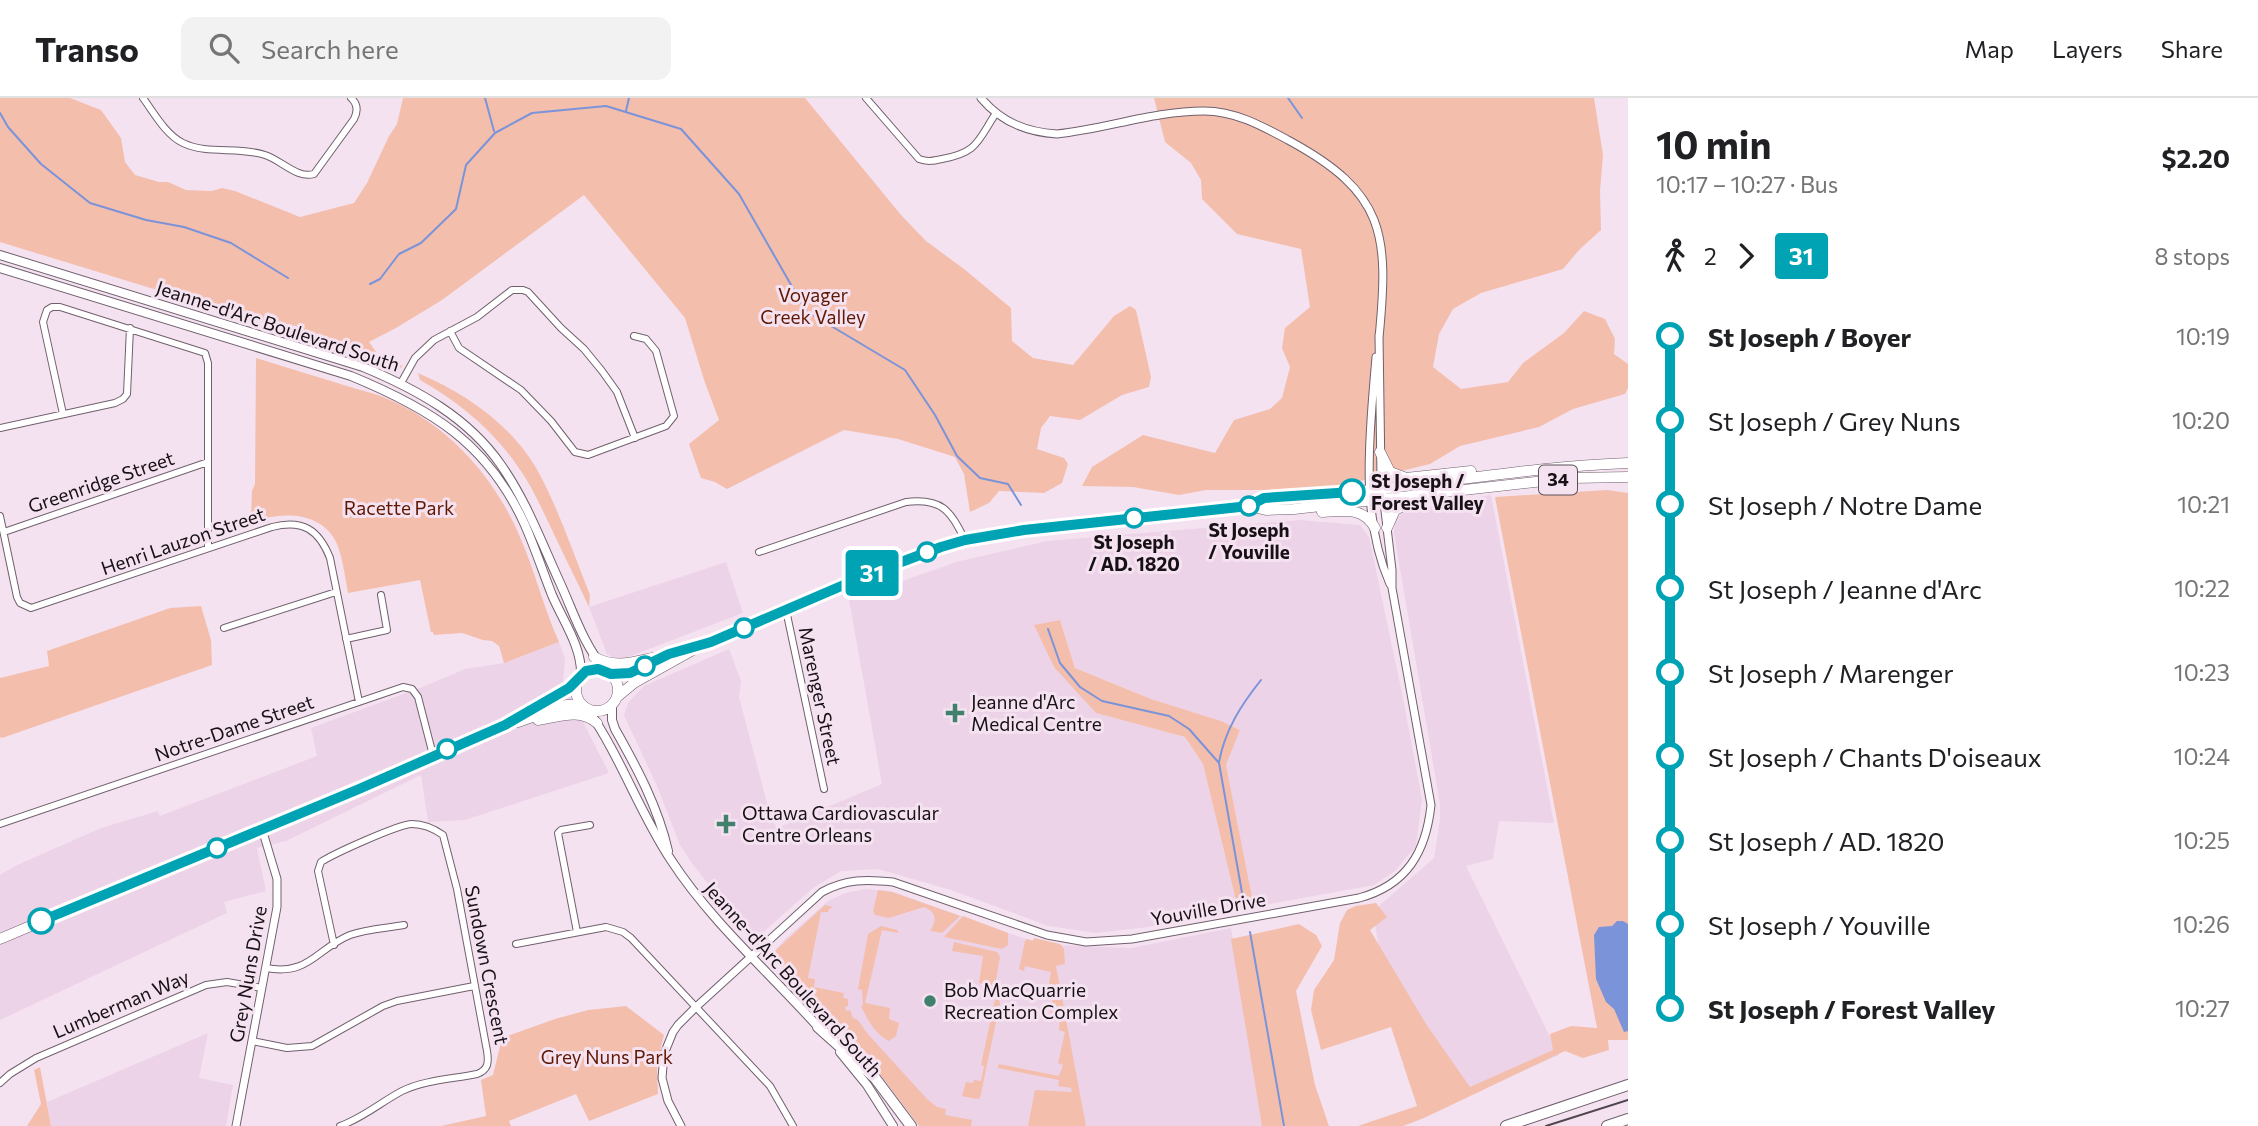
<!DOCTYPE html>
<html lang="en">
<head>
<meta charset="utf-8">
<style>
  body { margin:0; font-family:Commissioner,sans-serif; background:#f2f2f2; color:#202124; height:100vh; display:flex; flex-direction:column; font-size:26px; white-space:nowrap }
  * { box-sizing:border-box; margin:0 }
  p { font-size:23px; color:#757577 }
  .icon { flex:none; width:38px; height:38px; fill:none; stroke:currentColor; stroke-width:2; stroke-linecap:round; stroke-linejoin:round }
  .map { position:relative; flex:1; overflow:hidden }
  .drawer { display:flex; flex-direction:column; background:#fff; width:630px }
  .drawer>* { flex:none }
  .badge { padding:0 14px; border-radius:5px; font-size:24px; line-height:46px }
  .map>.badge { position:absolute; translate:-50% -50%; box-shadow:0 0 0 4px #fff }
  .legs { display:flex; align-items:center; gap:10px; height:77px; padding:0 28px; font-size:23px }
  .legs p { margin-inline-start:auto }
  .headline { display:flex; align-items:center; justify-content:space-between; height:119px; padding:0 28px }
  h1 { font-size:38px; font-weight:700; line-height:52px }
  ul { padding:0 28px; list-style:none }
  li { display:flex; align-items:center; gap:24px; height:84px; font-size:26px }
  li i { display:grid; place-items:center; width:10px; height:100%; margin:0 9px; background:currentColor }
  li i::after { content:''; width:18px; height:18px; margin:-9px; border:5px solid; border-radius:50%; background:#fff }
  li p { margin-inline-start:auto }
  li:first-child i { background:linear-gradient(#0000 50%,currentColor 0) }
  li:last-child i { background:linear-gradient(currentColor 50%,#0000 0) }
  header { display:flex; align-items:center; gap:42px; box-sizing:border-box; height:98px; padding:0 35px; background:#fff; border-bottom:2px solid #e0e0e0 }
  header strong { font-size:33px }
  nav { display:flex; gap:38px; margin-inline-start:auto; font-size:24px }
  .search { width:490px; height:63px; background:#f2f2f2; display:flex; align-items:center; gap:18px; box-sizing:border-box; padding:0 24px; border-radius:14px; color:#757577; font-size:26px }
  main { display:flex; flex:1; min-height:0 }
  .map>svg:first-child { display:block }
  .built { fill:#edd3e7 }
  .green { fill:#f4bead }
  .water { fill:#7b93d9 }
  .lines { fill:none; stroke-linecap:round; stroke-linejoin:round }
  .stream { stroke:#7b93d9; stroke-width:2 }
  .minor-casing { stroke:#70606d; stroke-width:8 }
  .tertiary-casing { stroke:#70606d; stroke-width:9 }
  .secondary-casing { stroke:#70606d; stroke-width:10 }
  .primary-casing { stroke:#70606d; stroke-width:11 }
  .motorway-casing { stroke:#70606d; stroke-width:12 }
  .minor { stroke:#fff; stroke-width:6 }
  .tertiary { stroke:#fff; stroke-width:7 }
  .secondary { stroke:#fff; stroke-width:8 }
  .primary { stroke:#fff; stroke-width:10 }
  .motorway { stroke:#fff; stroke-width:10 }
  .tram { stroke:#4f464d; stroke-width:2 }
  .line-1-casing { stroke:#fff; stroke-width:16 }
  .line-1 { stroke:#00a3b4; stroke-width:10 }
  .stop-1-dot { fill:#fff; stroke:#00a3b4; stroke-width:3.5 }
  .poi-dot { fill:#41806d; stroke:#f5e2f1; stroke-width:2.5 }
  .labels { text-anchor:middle; stroke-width:6; stroke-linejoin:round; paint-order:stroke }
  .shield { fill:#f5e2f1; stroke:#5a5058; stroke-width:2 }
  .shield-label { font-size:18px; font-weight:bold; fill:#171116 }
  .park-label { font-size:19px; fill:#5f1700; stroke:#f5e2f1 }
  .street-label { font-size:19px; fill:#171116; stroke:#f5e2f1 }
  .stop-label { font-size:19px; font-weight:bold; fill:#171116; stroke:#f5e2f1 }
  .poi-label { font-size:19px; fill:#171116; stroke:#f5e2f1; text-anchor:start }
</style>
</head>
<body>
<header>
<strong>Transo</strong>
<div class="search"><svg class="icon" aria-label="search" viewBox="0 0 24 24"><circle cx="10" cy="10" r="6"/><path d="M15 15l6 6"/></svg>Search here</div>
<nav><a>Map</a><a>Layers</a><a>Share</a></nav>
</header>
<main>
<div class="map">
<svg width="1628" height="1028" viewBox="0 0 1628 1028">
  <rect width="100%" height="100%" fill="#f5e2f1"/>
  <!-- built -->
  <path class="built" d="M1491 397 1554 725 1499 723 1493 761 1466 768 1559 957 1469 994 1381 864 1373 813 1434 760 1440 721V706L1394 435 1395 421 1405 413Z
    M1300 422 1360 427 1369 439 1404 605 1422 702 1416 748 1395 773 1374 787 1254 809 1226 667 1240 632 1221 623 1151 601 1075 570 1060 522 1035 527 1096 615 1185 639 1203 666 1238 811 1148 829 1096 835 1048 828 951 792 878 771 841 773 813 790 760 837 753 835 720 801 691 764 680 747 657 688 624 617 628 605 644 588 729 551 741 583 739 599 771 720 777 730 882 686 849 502 956 464 1047 443Z
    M726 464 743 515 628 559 615 561 607 556 589 509Z
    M559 544 565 561 563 584 609 675 465 722 428 724 421 677 286 743 257 750 266 793 224 804 227 815 0 922V777L15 768 101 730 158 713 160 718 317 658 311 630 425 588 465 571 504 565Z
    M865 791 891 793 1023 840 1054 847 1131 850 1231 830 1267 1028H930L773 855 784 842 828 803 845 795Z
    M208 935 199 980 233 987 226 1028H51L47 1004Z"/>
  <!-- green -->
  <path class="green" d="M0 0H70L101 12 121 40 125 64 135 77 159 84H168L186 92 212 93 222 90 235 93 300 119 354 105 367 85 389 38 397 26 403 0H805L901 117 926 143 964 171 1011 210 1012 243 1033 260 1073 267 1114 218 1130 208 1136 212 1151 279 1149 289 1122 297 1080 322 1050 318 1041 330 1037 351 1064 360 1068 366 1062 385 1044 395 999 393 989 405 970 414 964 376 955 359 898 341 844 332 727 391 715 384 701 380 689 346 719 322 704 282 685 220 584 97 442 202 396 230 369 244 379 258 403 268 397 272 337 247 0 144Z
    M1154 0H1594L1603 57 1600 93 1601 132 1579 152 1563 171 1481 195 1453 211 1439 236 1433 269 1461 291 1508 284 1523 265 1564 235 1584 213 1605 221 1615 241 1614 256 1628 266V290L1625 296 1573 311 1539 329 1460 348 1430 366 1340 388 1296 392H1206L1179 397 1133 389 1082 388 1092 369 1143 337 1215 355 1234 322 1270 311 1282 300 1290 269 1282 250 1285 230 1310 209 1301 151 1237 136 1202 101 1201 82 1191 65 1165 44Z
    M256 260C286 269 317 279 347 288 359 292 371 294 383 299 443 323 489 372 516 430 533 466 542 506 559 544L504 565 499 548 492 543 483 542 462 535 434 537 433 534H431L420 482 348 495C345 479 343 461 337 446 323 414 284 413 255 423V420L251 419 252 393 255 386Z
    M418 275C467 296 515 329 540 377 560 415 574 457 590 497L589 509C577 483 564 458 552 432 541 409 531 386 516 366 491 330 457 303 420 282Z
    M1607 392 1628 395V942H1608L1609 952 1583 960 1565 953 1424 1020 1403 1028H1358L1417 1008 1391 929 1321 952 1311 912 1314 892 1334 862 1340 825 1347 812 1356 808 1376 805 1387 819 1370 832 1426 926 1470 989 1553 952 1550 936 1571 928 1597 930 1495 399Z
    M201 508 211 542 212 567 2 640 0 639V580L49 568 47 553 170 510Z
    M1060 522 1075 570 1151 601 1221 623 1240 632 1226 667 1254 809 1238 811 1203 666 1185 639 1096 615 1054 569 1034 527Z
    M878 792 892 794 960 818 942 835 930 833C937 823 937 814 924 809L889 820 875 817 873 813Z
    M825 807 833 809 829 811 828 814H821L808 880 815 881 814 889 844 895 843 900 848 901V908L845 909 846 913 850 912 853 920 858 922 867 935 927 1001 937 1009 946 1011 945 1017 972 1022 971 1028H919L876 971 785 871 781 870 783 868 780 865 778 866 773 860 776 852Z
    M963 818 1008 835V847L1002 851 944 839Z
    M1299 826 1316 837 1322 848 1296 893 1315 987 1329 1028H1262L1231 841Z
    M881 828 897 832 899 835 882 832 865 905 890 910 889 921 899 925 896 938 889 943C875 936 867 921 861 908L863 907 862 892 858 891 868 836Z
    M1034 840 1060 846 1064 851 1065 866 1056 868 1086 1028H1028L1035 992 1072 994 1071 990 1058 988 1059 982 998 970 999 966 1059 978 1063 967 1058 965 1065 934 1059 932 1060 918 1050 914 1055 888 1049 886 1051 874 1025 868 1024 873 1019 871 1025 843 1027 841 1033 843Z
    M954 844 997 854 1000 859 995 888 979 885 983 858 952 853Z
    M995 901 999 902 1000 905 980 1000 976 1001 962 998 966 984 973 985 974 982 981 983 984 968 981 967Z
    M626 908 664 937 657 964 658 996 589 1023 576 996 509 1023 511 1028H441L486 1018 481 982 493 977 502 940 555 921 588 912Z
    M40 969 51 1028H27L41 1006 34 972Z"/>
  <!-- water -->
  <path class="water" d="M1617 823H1623L1628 826V933L1624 934 1614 911 1606 904 1596 881 1594 837 1599 829 1612 828Z"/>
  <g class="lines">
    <!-- stream -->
    <path class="stream" d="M485 0 494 33
      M1288 0 1302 20
      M626 13 629 0
      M0 15 8 29 41 66 90 105 146 122 184 129 231 145 288 180
      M370 186 380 181 399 156 421 145 456 111 466 67 495 35 532 15 606 8 681 31 739 96 806 213 905 272 935 317 957 358 980 380 1008 386 1021 407
      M1048 531 1060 565 1080 589 1102 603 1169 618 1189 631 1219 665 1244 806
      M1219 664C1225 632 1241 607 1261 582
      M1250 834 1284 1028"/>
    <!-- minor casing -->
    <g class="minor-casing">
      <path id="minor" d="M143 0C154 15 166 37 183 45 208 57 238 48 265 57 281 62 297 81 314 76L354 21C358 13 358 6 351 0
        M866 0 919 61C927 64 933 63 942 61 978 54 977 44 996 15
        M450 233 459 250 521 292 551 323 575 354 588 357 666 328 674 318 656 253 646 241 634 238
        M401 285 415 260 434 242 477 219 512 192H523L528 194 561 230 584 251 602 273 617 294 635 340
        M63 316 43 224 47 212 52 209H60L205 255 208 265V450
        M0 330 115 305 123 301 127 296 130 230
        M0 418 17 499 20 505 31 510 272 429C303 421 319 432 330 460L359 604
        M4 434 208 364
        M759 454 906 404C942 400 950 412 965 442
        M786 512 824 691
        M224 530 336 494
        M346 541 387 532 381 497
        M0 726 403 589 412 591 418 599 433 657
        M577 834 558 735 561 732 590 727
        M516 846 606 829 623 834 631 840 770 988 793 1028
        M334 847 318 773 321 764C333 756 399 726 412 726 424 726 433 730 443 737L457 791 487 953C489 965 488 972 477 976 453 981 424 982 402 993 381 1004 363 1020 340 1028
        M266 870C309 878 316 851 350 837 366 831 387 830 404 827
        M252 943 287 950 312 948 383 908 397 903 474 888
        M0 985 10 976 36 960 206 887 227 884 262 890"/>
    </g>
    <!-- tertiary casing -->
    <g class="tertiary-casing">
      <path id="tertiary" d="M981 0C1001 24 1026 34 1057 36 1106 31 1154 13 1204 13 1235 13 1262 28 1288 42 1386 95 1389 136 1379 240
        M1376 259C1370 333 1359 416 1390 486
        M236 1028 277 809V781L262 731
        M681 1028 668 1003 662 980 664 956 673 934 678 927 696 909 822 794C846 781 866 781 893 784L1047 837 1086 844 1132 841 1359 800C1407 787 1426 754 1431 707L1392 490V472L1381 379 1379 237"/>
    </g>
    <!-- secondary casing -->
    <g class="secondary-casing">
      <path id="secondary" d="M0 157 363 269C416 291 468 319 501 367 527 404 542 446 561 487 574 516 584 547 605 572
        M0 170 351 278C431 311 488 345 525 427 535 450 543 474 552 497 563 523 582 549 581 577
        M612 607V622L615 631C637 670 658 709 668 753
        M588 612C621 659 639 714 671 762 712 825 770 875 820 931
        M840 954 867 987 893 1028"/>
    </g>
    <!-- primary casing -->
    <g class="primary-casing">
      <path id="primary" d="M1380 354 1390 374 1406 380 1471 373
        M1249 408 1264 400C1299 398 1335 397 1371 392 1457 383 1542 368 1628 365
        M1322 414C1343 413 1363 408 1375 430
        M1387 430 1395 412 1420 400
        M594 559C614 570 630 565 652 560
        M576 592a21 21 0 1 1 42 0a21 21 0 1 1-42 0Z
        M611 576 630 575 669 556 700 548 867 477 941 449 965 442 1056 427 1249 408 1266 412 1294 411 1571 380 1628 379
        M617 599 634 585 693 552
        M538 622C559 619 579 610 597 625
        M518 624 566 607H581
        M0 841C140 781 282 726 421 663 473 639 531 620 577 584"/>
    </g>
    <!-- motorway casing -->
    <g class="motorway-casing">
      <path id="motorway" d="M818 929 875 980 911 1028
        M1506 1028 1628 987
        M1607 1028 1628 1021"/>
    </g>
    <!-- minor -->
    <use href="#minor" class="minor"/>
    <!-- tertiary -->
    <use href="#tertiary" class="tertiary"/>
    <!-- secondary -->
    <use href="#secondary" class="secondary"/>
    <!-- primary -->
    <use href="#primary" class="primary"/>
    <!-- motorway -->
    <use href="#motorway" class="motorway"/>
    <!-- tram -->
    <path class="tram" d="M1546 1028 1628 1002"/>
  </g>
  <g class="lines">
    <!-- line-1 casing -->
    <g class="line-1-casing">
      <path id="line-1" d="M41 823 359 691 505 627 569 590 586 573 598 571 611 576 630 575 669 556 711 544 867 477 941 449 965 442 1024 432 1249 408 1264 400 1352 394"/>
    </g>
    <!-- line-1 -->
    <use href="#line-1" class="line-1"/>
  </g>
  <!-- markers -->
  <g class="stop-1-dot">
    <circle cx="1352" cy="394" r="12"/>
    <circle cx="1249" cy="408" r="9"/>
    <circle cx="1134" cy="420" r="9"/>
    <circle cx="927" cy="454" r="9"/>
    <circle cx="744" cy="530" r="9"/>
    <circle cx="645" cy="568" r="9"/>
    <circle cx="447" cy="651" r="9"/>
    <circle cx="217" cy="750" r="9"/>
    <circle cx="41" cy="823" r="12"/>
  </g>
  <g class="poi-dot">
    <path d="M951.5 604.5h7v7h7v7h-7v7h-7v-7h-7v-7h7z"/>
    <path d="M722.5 715.5h7v7h7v7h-7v7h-7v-7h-7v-7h7z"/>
    <circle cx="930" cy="903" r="7"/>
  </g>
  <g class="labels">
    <!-- shield labels -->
    <rect class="shield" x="1539" y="367.5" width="38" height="29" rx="5"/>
    <g class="shield-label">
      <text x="1558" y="388">34</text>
    </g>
    <!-- park labels -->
    <g class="park-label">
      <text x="813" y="204">Voyager<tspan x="813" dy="22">Creek Valley</tspan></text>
      <text x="399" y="417">Racette Park</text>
      <text x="607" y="966">Grey Nuns Park</text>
    </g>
    <!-- street labels -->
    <g class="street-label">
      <text transform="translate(278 228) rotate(18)" y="7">Jeanne-d'Arc Boulevard South</text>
      <text transform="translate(101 384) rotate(-19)" y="7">Greenridge Street</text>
      <text transform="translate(183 443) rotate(-19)" y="7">Henri Lauzon Street</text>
      <text transform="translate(820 598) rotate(78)" y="7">Marenger Street</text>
      <text transform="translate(234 630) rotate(-19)" y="7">Notre-Dame Street</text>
      <text transform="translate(1208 811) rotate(-10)" y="7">Youville Drive</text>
      <text transform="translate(487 867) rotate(79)" y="7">Sundown Crescent</text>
      <text transform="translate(248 876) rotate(-80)" y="7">Grey Nuns Drive</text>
      <text transform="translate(793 881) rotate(48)" y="7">Jeanne-d'Arc Boulevard South</text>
      <text transform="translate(121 906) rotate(-23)" y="7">Lumberman Way</text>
    </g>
    <!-- stop labels -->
    <g class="stop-label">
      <text x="1371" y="390" text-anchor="start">St Joseph /<tspan x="1371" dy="22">Forest Valley</tspan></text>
      <text x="1249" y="439">St Joseph<tspan x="1249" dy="22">/ Youville</tspan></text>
      <text x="1134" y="451">St Joseph<tspan x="1134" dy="22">/ AD. 1820</tspan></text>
    </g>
    <!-- poi labels -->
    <g class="poi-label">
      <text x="971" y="611">Jeanne d'Arc<tspan x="971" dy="22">Medical Centre</tspan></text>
      <text x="742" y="722">Ottawa Cardiovascular<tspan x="742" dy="22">Centre Orleans</tspan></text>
      <text x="944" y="899">Bob MacQuarrie<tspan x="944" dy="22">Recreation Complex</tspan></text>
    </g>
  </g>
</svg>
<b class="badge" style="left:872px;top:475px;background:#00a3b4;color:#fff">31</b>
</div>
<section class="drawer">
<div class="headline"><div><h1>10 min</h1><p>10:17 – 10:27 · Bus</p></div><b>$2.20</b></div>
<div class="legs"><svg class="icon" aria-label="walk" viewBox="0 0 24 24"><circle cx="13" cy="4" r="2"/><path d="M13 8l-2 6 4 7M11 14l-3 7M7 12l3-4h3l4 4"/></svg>2<svg class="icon" aria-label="forward" viewBox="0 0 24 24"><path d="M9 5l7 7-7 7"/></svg><b class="badge" style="background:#00a3b4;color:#fff">31</b><p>8 stops</p></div>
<ul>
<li><i style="color:#00a3b4"></i><b>St Joseph / Boyer</b><p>10:19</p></li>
<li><i style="color:#00a3b4"></i><span>St Joseph / Grey Nuns</span><p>10:20</p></li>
<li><i style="color:#00a3b4"></i><span>St Joseph / Notre Dame</span><p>10:21</p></li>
<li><i style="color:#00a3b4"></i><span>St Joseph / Jeanne d'Arc</span><p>10:22</p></li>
<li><i style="color:#00a3b4"></i><span>St Joseph / Marenger</span><p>10:23</p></li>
<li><i style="color:#00a3b4"></i><span>St Joseph / Chants D'oiseaux</span><p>10:24</p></li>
<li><i style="color:#00a3b4"></i><span>St Joseph / AD. 1820</span><p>10:25</p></li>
<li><i style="color:#00a3b4"></i><span>St Joseph / Youville</span><p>10:26</p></li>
<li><i style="color:#00a3b4"></i><b>St Joseph / Forest Valley</b><p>10:27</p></li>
</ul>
</section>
</main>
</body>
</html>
